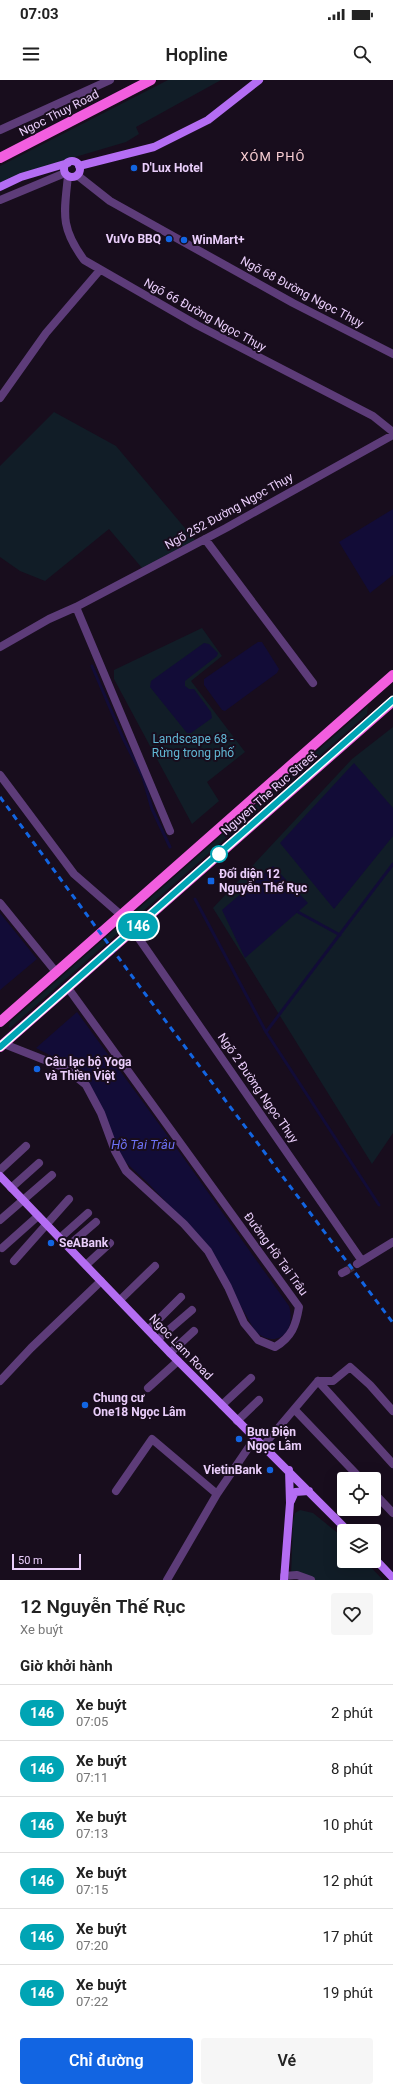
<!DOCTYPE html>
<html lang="vi">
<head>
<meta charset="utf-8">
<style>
  body { margin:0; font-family:Roboto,sans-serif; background:#f6f6f6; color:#222; height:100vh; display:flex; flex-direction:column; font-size:15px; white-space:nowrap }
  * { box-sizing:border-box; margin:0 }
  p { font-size:13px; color:#767676 }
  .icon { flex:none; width:22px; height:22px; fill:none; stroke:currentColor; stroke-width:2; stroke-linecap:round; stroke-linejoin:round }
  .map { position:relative; height:1500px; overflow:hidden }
  .panel { display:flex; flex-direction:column; background:#fff; flex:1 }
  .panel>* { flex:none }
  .badge { padding:0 8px; border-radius:13px; font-size:14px; line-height:26px }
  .buttons { position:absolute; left:337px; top:1392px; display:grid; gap:8px }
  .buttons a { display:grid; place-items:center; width:44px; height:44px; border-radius:4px; background:#fff; box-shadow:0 4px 16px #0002; font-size:20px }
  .scale { position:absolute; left:12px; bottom:10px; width:69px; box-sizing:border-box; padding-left:4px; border:2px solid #eacefb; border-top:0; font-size:11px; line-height:14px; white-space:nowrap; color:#eacefb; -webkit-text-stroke:3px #180d1d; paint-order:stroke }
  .map>.badge { position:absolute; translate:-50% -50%; box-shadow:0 0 0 2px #fff }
  h2 { padding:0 20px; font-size:15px; line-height:36px }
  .round { display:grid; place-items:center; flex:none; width:42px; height:42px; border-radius:4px; background:#f6f6f6 }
  .head { display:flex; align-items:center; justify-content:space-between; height:68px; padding:0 20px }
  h1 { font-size:19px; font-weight:600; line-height:30px }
  .cta { display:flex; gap:8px; margin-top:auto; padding:8px 20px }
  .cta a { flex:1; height:46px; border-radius:4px; background:#1265e2; color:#fff; font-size:16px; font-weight:600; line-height:46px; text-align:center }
  .cta a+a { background:#f6f6f6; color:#222 }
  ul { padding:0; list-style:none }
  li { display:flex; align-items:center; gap:12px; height:56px; padding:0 20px; border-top:1px solid #e0e0e0 }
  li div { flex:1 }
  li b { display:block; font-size:15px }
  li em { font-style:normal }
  li .badge { min-width:44px; font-weight:700; text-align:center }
  .status { display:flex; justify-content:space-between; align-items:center; height:28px; padding:0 20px; background:#fff; direction:ltr }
  .status svg { height:11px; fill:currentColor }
  header { display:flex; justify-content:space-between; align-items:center; height:52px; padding:0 20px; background:#fff; font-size:18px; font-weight:600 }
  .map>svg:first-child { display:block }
  .green { fill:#111d27 }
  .water { fill:#120c37 }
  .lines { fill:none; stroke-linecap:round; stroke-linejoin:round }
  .stream { stroke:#120c37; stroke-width:3 }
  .street-tunnel { stroke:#382a3e; stroke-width:8; stroke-dasharray:8 4; stroke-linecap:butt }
  .street { stroke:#5d3c79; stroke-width:8 }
  .secondary { stroke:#b46df3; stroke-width:8 }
  .primary { stroke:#f25edf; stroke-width:10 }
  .rail { stroke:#1265e2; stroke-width:3; stroke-dasharray:6 5; stroke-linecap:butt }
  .line-casing { stroke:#fff; stroke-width:9 }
  .line { stroke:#00a4b4; stroke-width:6 }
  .poi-dot { fill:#1265e2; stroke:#180d1d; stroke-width:1.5 }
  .stop-dot { fill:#fff; stroke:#00a4b4; stroke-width:2 }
  .labels { text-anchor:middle; stroke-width:4; stroke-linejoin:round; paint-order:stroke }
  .street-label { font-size:12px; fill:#eacefb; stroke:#180d1d }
  .poi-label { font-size:12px; font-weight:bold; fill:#eacefb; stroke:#180d1d; text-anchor:start }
  .park-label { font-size:12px; fill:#61b7d4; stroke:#180d1d }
  .neighbourhood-label { font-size:13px; letter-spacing:1px; fill:#fbd0d5; stroke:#180d1d }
  .water-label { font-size:13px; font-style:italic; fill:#6c70f4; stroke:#180d1d }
</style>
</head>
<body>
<div class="status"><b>07:03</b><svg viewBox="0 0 49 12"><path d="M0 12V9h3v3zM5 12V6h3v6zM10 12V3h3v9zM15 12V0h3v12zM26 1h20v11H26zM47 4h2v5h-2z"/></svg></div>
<header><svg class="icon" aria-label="menu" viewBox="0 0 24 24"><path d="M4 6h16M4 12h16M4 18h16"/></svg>Hopline<svg class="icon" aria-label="search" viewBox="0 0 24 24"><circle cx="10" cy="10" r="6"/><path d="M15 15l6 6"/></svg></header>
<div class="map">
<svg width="393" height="1500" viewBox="0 0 393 1500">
  <rect width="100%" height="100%" fill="#180d1d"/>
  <!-- green -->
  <path class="green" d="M168 0H221L136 47 139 54 126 62 48 85 0 103V86Z
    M54 332 116 366 195 460 142 488 109 449 45 501 20 491 0 477V386Z
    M202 548 222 576 191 601 245 672 207 702 219 721 192 744 114 599V590Z
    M368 626 367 634 10 948 9 947 10 942Z
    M393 647V1053L372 1084 213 828 352 679Z
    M300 1430 313 1433 344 1458V1481H365L383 1500H300L291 1496 293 1442 295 1433Z"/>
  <!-- water -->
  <path class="water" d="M393 429V495L370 513 339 462Z
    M258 562H262L279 589 277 593 225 631 222 630 204 605V599Z
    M204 563 209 564 218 573 217 576 185 601V606L189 609H194L211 632 212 638 191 653H187L150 607 151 601Z
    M354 683 393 728V756L334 829 280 763Z
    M273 786 308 823 245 878 222 830Z
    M0 833 37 879 0 910Z
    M77 932 175 1066 289 1226C297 1253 276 1270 255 1251L204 1162 147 1102 122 1079 92 1009 84 997 73 987 36 968Z"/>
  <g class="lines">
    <!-- stream -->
    <path class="stream" d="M92 586 123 658 143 697 152 729 170 767
      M195 819 266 952 379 1125
      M298 832 340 855
      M266 952 393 784"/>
    <!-- street-tunnel -->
    <path class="street-tunnel" d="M346 1191 357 1184"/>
    <!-- street -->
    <path class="street" d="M0 50 110 0
      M77 95 110 121 293 223 393 274
      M68 96C64 134 60 147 84 180L197 245 373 336 393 352
      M0 120 65 93
      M0 318 46 253 100 190
      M205 459 313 603
      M76 527 170 751
      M0 567 49 539 76 527 226 448 393 355
      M0 695 74 794 121 835
      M0 823 56 892
      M133 850 362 1181
      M4 964 65 988 86 1005 101 1033 115 1071 126 1091 184 1144 208 1171 228 1207 244 1243 258 1260 275 1267C292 1257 296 1245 299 1227L68 908
      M0 1090 26 1066
      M11 1108 39 1083
      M0 1140 52 1095
      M60 1158 88 1133
      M68 1166 96 1142
      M2 1168 38 1136
      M14 1181 69 1119
      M357 1184 393 1162
      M86 1185 110 1163
      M342 1193 346 1191
      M120 1220 155 1186
      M148 1250 181 1217
      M157 1260 192 1230
      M170 1273 194 1251
      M0 1301 31 1268 101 1201
      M318 1301 393 1384
      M318 1301H333L350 1287 370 1305 393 1331
      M148 1308 178 1281
      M222 1325 251 1298
      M295 1330 361 1399
      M237 1341 259 1320
      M263 1366 318 1301
      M116 1411 152 1359 217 1414
      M374 1413 393 1433
      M284 1496 297 1495 311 1500
      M167 1500 217 1414 255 1358"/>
    <!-- secondary -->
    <path class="secondary" d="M64 89a8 8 0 1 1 16 0a8 8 0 1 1-16 0Z
      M79 86 154 67 208 40 259 0
      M0 107 21 97 68 83
      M0 1096 170 1273 348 1451
      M291 1421 295 1412 309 1411
      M374 1478 393 1498
      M284 1500 290 1423 289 1390"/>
    <!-- primary -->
    <path class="primary" d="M0 78 151 0
      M0 942 393 595
      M0 967 393 621"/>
    <!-- rail -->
    <path class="rail" d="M0 717 146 915 393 1243"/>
  </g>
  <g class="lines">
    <!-- line casing -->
    <g class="line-casing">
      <path id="line" d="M0 967 393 620"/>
    </g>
    <!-- line -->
    <use href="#line" class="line"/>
  </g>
  <!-- markers -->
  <g class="poi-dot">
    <circle cx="134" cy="88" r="4"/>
    <circle cx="169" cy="159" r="4"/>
    <circle cx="184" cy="160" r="4"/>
    <rect x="207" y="797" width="8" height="8" rx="2"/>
    <circle cx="37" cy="989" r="4"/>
    <circle cx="51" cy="1163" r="4"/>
    <circle cx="85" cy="1325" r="4"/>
    <circle cx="239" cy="1359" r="4"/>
    <circle cx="270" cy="1390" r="4"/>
  </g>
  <circle class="stop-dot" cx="219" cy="774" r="8"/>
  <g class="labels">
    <!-- street labels -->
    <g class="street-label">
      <text transform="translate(59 33) rotate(-27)" y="4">Ngoc Thuy Road</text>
      <text transform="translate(302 212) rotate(28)" y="4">Ngõ 68 Đường Ngọc Thụy</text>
      <text transform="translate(205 235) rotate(29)" y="4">Ngõ 66 Đường Ngọc Thụy</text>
      <text transform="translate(229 431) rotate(-29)" y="4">Ngõ 252 Đường Ngọc Thụy</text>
      <text transform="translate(269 713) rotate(-41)" y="4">Nguyen The Ruc Street</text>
      <text transform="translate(258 1008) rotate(55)" y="4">Ngõ 2 Đường Ngọc Thụy</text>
      <text transform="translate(276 1174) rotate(54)" y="4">Đường Hồ Tai Trâu</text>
      <text transform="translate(181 1267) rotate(46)" y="4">Ngoc Lam Road</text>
    </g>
    <!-- poi labels -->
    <g class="poi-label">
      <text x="142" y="92">D'Lux Hotel</text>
      <text x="161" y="163" text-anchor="end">VuVo BBQ</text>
      <text x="192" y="164">WinMart+</text>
      <text x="219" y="798">Đối diện 12<tspan x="219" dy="14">Nguyễn Thế Rục</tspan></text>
      <text x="45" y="986">Câu lạc bộ Yoga<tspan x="45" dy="14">và Thiền Việt</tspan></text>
      <text x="59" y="1167">SeABank</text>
      <text x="93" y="1322">Chung cư<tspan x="93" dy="14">One18 Ngọc Lâm</tspan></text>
      <text x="247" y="1356">Bưu Điện<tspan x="247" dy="14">Ngọc Lâm</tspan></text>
      <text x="262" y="1394" text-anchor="end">VietinBank</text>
    </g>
    <!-- park labels -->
    <g class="park-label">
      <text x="193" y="663">Landscape 68 -<tspan x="193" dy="14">Rừng trong phố</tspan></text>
    </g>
    <!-- neighbourhood labels -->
    <g class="neighbourhood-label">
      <text x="273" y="81">XÓM PHÔ</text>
    </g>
    <!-- water labels -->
    <g class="water-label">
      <text x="143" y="1069">Hồ Tai Trâu</text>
    </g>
  </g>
</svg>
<div class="buttons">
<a><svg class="icon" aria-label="locate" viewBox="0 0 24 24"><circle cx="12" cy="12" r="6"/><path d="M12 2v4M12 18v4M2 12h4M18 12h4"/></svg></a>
<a><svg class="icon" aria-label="layers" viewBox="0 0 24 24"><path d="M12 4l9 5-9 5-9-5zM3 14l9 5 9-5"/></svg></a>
</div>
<div class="scale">50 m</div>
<b class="badge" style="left:138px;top:846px;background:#00a4b4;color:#fff">146</b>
</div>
<section class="panel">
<div class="head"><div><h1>12 Nguyễn Thế Rục</h1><p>Xe buýt</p></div><a class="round"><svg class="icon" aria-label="heart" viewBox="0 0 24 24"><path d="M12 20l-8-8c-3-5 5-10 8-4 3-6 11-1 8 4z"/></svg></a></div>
<h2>Giờ khởi hành</h2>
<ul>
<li><span class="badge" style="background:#00a4b4;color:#fff">146</span><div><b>Xe buýt</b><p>07:05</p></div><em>2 phút</em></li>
<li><span class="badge" style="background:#00a4b4;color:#fff">146</span><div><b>Xe buýt</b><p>07:11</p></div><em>8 phút</em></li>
<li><span class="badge" style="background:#00a4b4;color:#fff">146</span><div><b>Xe buýt</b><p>07:13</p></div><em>10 phút</em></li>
<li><span class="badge" style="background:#00a4b4;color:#fff">146</span><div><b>Xe buýt</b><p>07:15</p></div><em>12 phút</em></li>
<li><span class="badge" style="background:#00a4b4;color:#fff">146</span><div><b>Xe buýt</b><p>07:20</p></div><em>17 phút</em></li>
<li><span class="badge" style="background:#00a4b4;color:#fff">146</span><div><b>Xe buýt</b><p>07:22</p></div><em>19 phút</em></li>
</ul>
<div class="cta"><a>Chỉ đường</a><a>Vé</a></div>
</section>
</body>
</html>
